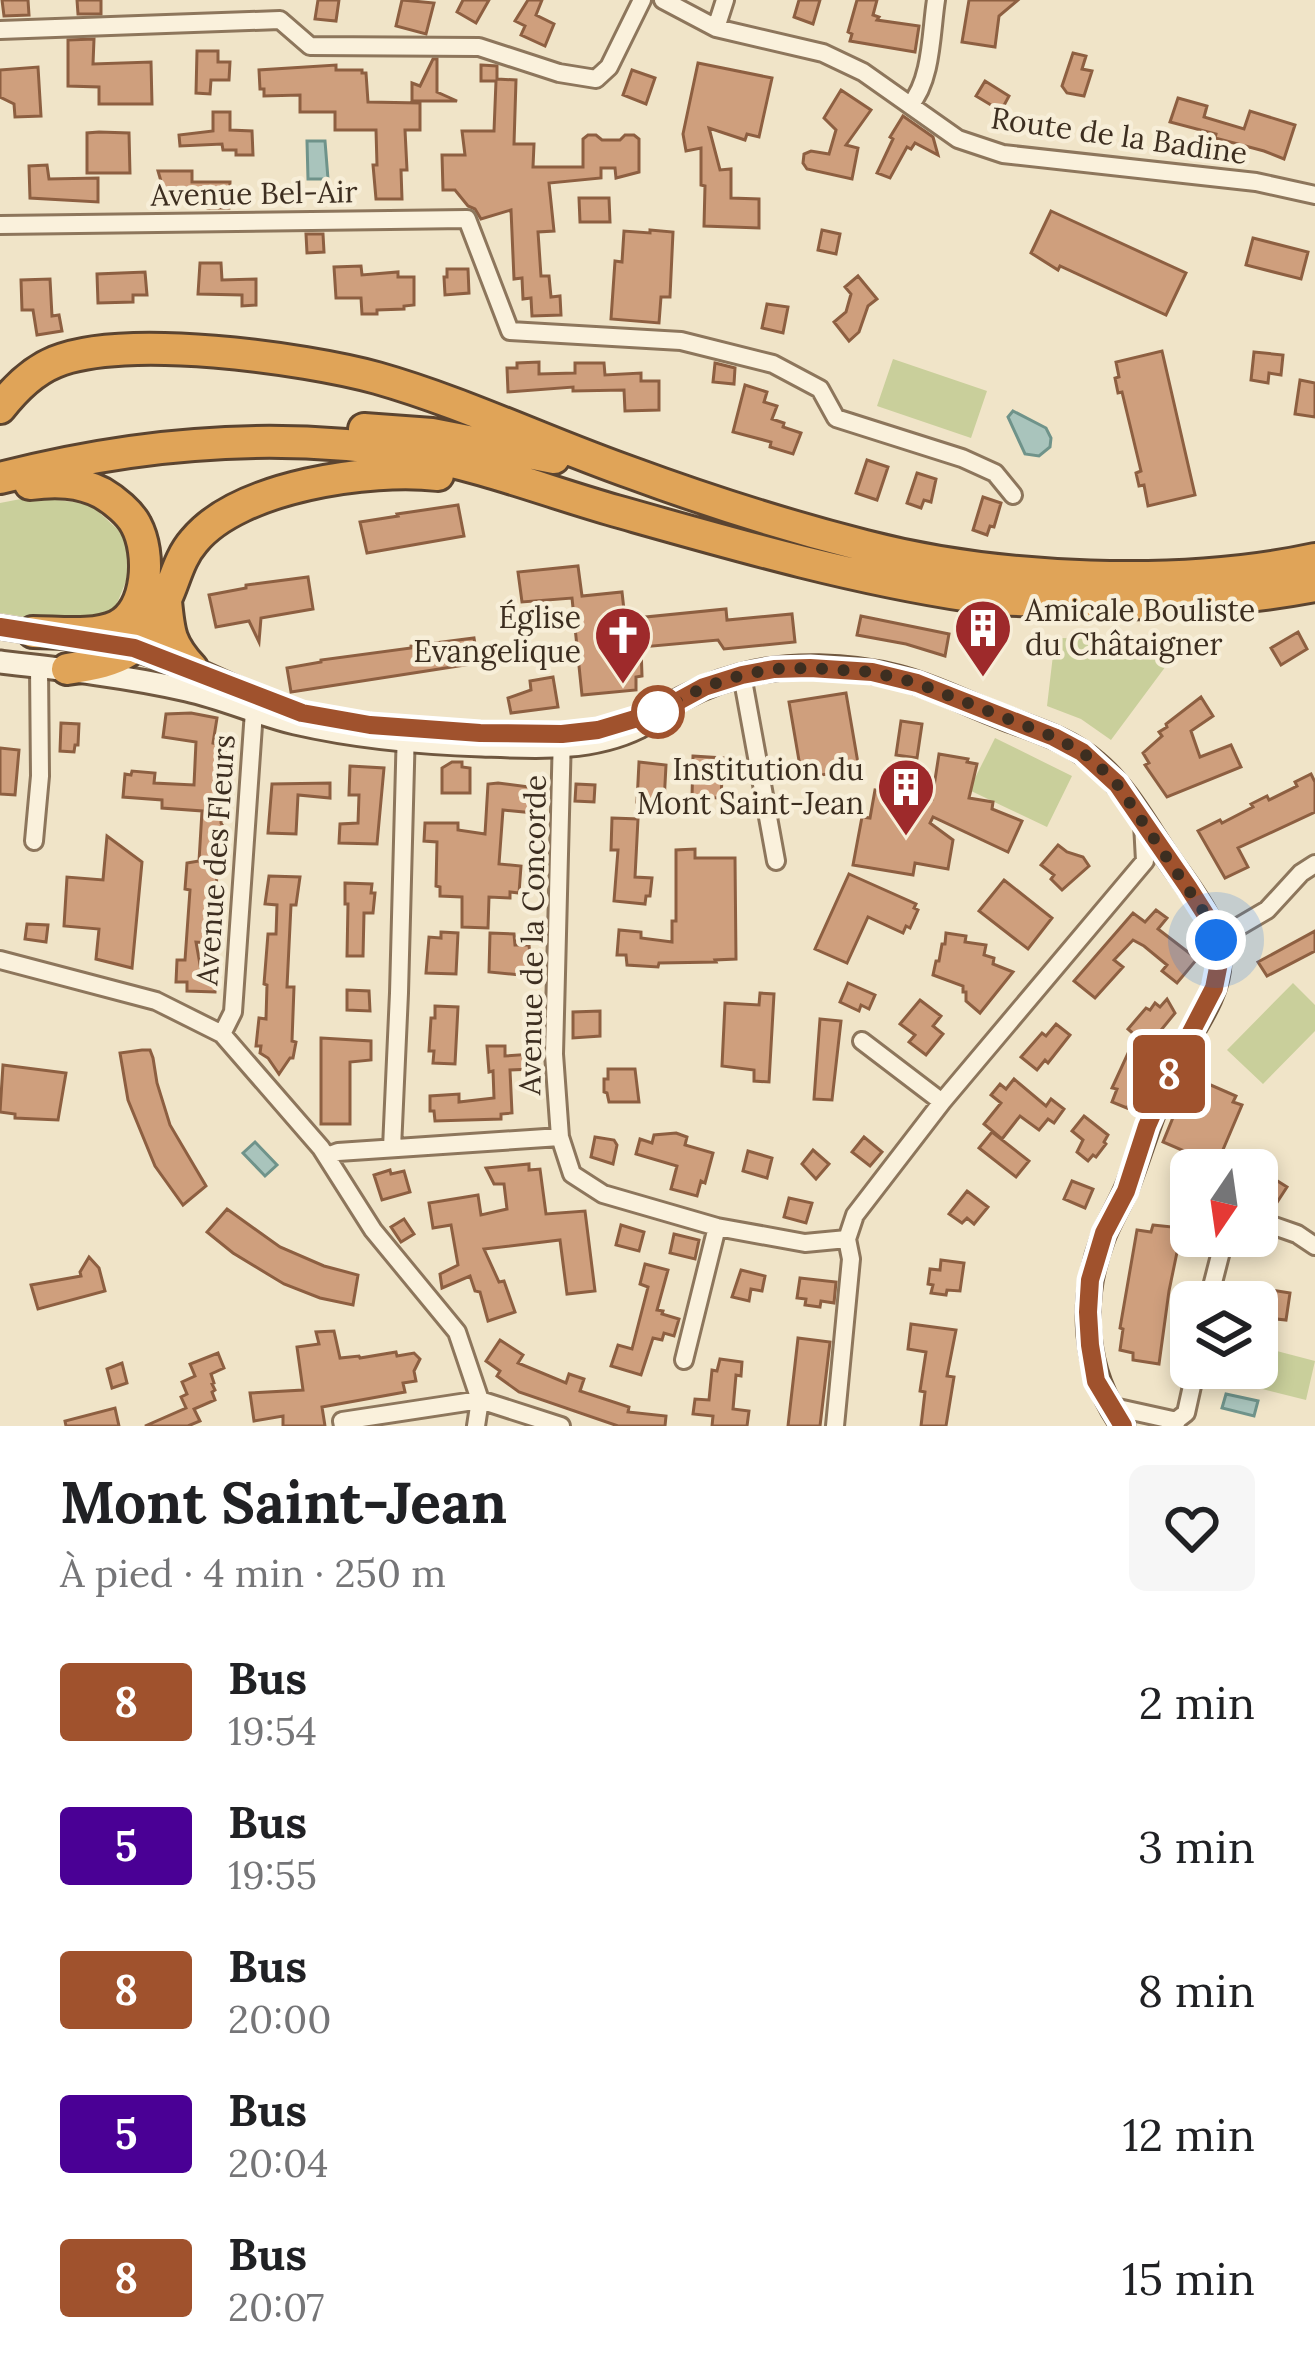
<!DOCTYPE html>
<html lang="fr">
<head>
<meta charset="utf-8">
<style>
  body { margin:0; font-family:Lora,serif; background:#f6f6f6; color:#202124; height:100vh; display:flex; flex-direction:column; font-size:45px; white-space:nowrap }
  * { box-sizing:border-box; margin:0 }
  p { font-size:39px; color:#757577 }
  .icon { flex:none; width:66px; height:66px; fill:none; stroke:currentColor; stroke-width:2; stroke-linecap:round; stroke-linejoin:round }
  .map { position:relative; height:1426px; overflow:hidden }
  .side { display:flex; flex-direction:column; background:#fff; flex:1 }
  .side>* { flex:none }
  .badge { padding:0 24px; border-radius:9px; font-size:42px; line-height:78px }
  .needle { width:78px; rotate:193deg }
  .fabs { position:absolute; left:1170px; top:1149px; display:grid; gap:24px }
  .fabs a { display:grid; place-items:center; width:108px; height:108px; border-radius:18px; background:#fff; box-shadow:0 6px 18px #0003; font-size:60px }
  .you { position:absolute; width:60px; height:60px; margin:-30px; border:9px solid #fff; border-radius:50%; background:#1a73e8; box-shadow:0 0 0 18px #1a73e833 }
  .map>.badge { position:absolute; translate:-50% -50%; box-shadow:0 0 0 6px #fff }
  .round { display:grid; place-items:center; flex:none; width:126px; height:126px; border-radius:18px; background:#f6f6f6 }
  .overview { display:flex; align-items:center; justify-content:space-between; height:204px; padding:0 60px }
  h1 { font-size:57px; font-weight:800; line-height:90px }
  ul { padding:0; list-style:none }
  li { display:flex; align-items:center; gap:36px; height:144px; padding:0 60px }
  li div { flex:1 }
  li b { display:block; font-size:45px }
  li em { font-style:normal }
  li .badge { min-width:132px; font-weight:700; text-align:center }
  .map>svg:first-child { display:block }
  .green { fill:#c9cf9b }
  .water { fill:#a9c4bc; stroke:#6f938a; stroke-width:3 }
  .building { fill:#cf9f7d; stroke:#8d5f41; stroke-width:3 }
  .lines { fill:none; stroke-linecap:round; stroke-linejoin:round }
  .street-casing { stroke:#8d765c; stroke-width:22 }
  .secondary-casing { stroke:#6f573f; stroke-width:27 }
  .highway-casing { stroke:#5b4430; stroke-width:36 }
  .street { stroke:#faf1dc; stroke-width:16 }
  .secondary { stroke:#faf1dc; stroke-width:21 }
  .highway { stroke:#e0a458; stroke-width:30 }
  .line-casing { stroke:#fff; stroke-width:27 }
  .line { stroke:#a0522d; stroke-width:18 }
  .walk { stroke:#3d2e20; stroke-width:12; stroke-dasharray:0 21.6 }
  .stop-dot { fill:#fff; stroke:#a0522d; stroke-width:6 }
  .labels { text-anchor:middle; stroke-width:9; stroke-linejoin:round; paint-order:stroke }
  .street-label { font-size:30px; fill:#3d2e20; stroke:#f7eed8 }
  .poi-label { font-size:30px; fill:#3d2e20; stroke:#f7eed8; text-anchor:end }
</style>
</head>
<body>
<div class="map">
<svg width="1315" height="1426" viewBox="0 0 1315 1426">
  <rect width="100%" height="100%" fill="#f0e4c8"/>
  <!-- green -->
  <path class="green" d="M893 359 987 391 971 438 877 406Z
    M31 497 90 504 127 538 128 576 114 611C74 628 42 619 0 613V503Z
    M1055 638 1186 639 1111 740 1081 719 1047 706Z
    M995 738 1072 776 1047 827 969 790Z
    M1293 983 1315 1005V1031L1263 1084 1227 1050Z
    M1257 1346 1315 1361 1306 1400 1223 1379 1226 1368H1257Z"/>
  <!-- water -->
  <path class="water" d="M307 141H325L328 179H308Z
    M1013 411 1046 428 1051 438 1050 447 1039 456 1025 454 1008 417Z
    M255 1142 277 1165 265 1176 243 1153Z
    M1226 1394 1258 1401 1254 1416 1222 1408Z"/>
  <!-- building -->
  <path class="building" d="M2 0H28L29 15 4 16Z
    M77 0H101V14H78Z
    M318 0H339L336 21 315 19Z
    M402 0 434 3 426 34 396 26Z
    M463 0H489L476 23 457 12Z
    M528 0H542L536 15 554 24 545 46 521 35 525 26 515 21Z
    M799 0H820L813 24 794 17Z
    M857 0H877L873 15 879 17 877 20 919 26 915 52 850 41 852 34 848 32Z
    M969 0H1018L999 16 995 47 962 42Z
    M94 39 93 64 151 62 152 104H99V87L68 86V40Z
    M197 51H218V62H230L229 80H211L210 94 196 93Z
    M1073 53 1086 56 1082 69 1092 71 1084 96 1067 93 1062 86Z
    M433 59H437V92L457 101H412V83L420 86Z
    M698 63 772 78 759 137 747 134 745 140 709 128 720 170 731 169V198L759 199V228L704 226 705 186 701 185V148L686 151 683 134Z
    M336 65V70H362V73H366L368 102 420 103V130H405L407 170H401L402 199H376L373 165H377L376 130H335V112H300V95L264 96V89H260L259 70Z
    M481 65 497 66V79L516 80 514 144H534L533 167H583V139L588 135H596L602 140H620L625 135H634L639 139V172L616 178 615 168H601V178L549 183 554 231 538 232 541 276H549L551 297 560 296 561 315 532 316 531 298 523 299 522 278 514 279 511 210 481 219 475 209 468 206 455 190H443L442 155H465L462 131H494L496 81H481Z
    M38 67 41 116 15 117 14 104 0 97V70Z
    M632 70 655 78 646 104 623 95Z
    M985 81 1009 96 1001 111 976 96Z
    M841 90 871 110 846 145 858 148 852 179 807 169 803 163 804 154 811 151 829 154 836 130 824 118Z
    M1178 98 1207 106 1204 117 1244 129 1250 111 1295 125 1284 159 1264 151 1215 138 1216 134 1170 122Z
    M213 112H230V130L252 131 253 155H236V150H223L222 144 180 146 179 135 213 131Z
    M903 116 933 137 938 155 915 143 911 149 907 147 890 178 877 173 893 139 890 137Z
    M99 132 129 133 130 173H87V133Z
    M47 165 49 179 98 178V202L30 198 29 166Z
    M158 171H192V182H230L229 208H208V199L176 200V197L165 195Z
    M579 198H609L610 222H580Z
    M1051 211 1186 273 1166 315 1060 266 1058 270 1031 253Z
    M650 230 673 232 670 297H661L659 323 611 319 615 261 622 262 624 231 650 233Z
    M822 230 840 234 836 254 818 250Z
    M306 234H323L324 252 307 253Z
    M1253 238 1308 252 1301 279 1246 265Z
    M200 263H221L222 280 256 279V305L242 306V295L198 294Z
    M361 266 362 275 398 272V277H414V305L404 306V309L377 310V314H362L361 298H336L334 267Z
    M447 269H468L469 293 445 295 444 277H447Z
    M145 272 147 295H133V302L98 303 97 274Z
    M858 276 877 299 868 306 859 332 849 341 834 322 846 312 851 294 845 287Z
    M50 279 52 316 59 315 62 331 37 335 33 310H22L21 280Z
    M767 304 788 307 783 333 762 328Z
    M1162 351 1195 495 1148 506 1144 485 1139 486 1136 473 1141 471 1122 392 1118 393 1115 378 1119 377 1116 362Z
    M1254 352 1283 355 1281 375 1269 373 1268 383 1251 380Z
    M539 362V374L575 373V363H604L605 375 641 373V381H659V410L625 411 624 390 573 391V387L508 392 507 368H517V363Z
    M715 363 735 368 734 384 713 382Z
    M1300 380 1315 383V417L1295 414Z
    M745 385 767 392 764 402 777 406 772 419 784 423 783 427 801 433 793 454 770 447 771 442 733 432Z
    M867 460 888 467 877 500 856 493Z
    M917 473 936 479 931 502 924 500 921 508 907 503Z
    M983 497 1001 503 994 527 990 526 987 535 973 530Z
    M458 505 464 536 367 553 360 522 398 516 397 514Z
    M578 566 582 596 622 592 625 619 726 609 727 620 792 614 795 642 724 649 718 640 641 647 642 676 636 677V690L582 695 572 598 522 602 518 572Z
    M308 577 313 609 261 618 259 642 249 621 216 627 209 595 246 588V585Z
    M861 616 949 634 945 656 906 644 857 635Z
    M1298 632 1307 649 1281 665 1271 648Z
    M474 638 478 663 291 692 287 668 321 662V660L411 648V646Z
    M553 677 558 707 511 713 508 698 531 690 530 681Z
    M846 693 859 769 802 778 789 702Z
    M1201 697 1213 716 1191 731 1200 757 1231 745 1241 767 1167 797 1145 765 1149 763 1143 753 1162 736 1159 732 1167 727 1166 724Z
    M191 713 217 718 213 743 226 746 221 823 225 830V839L215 845 213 874H217L216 889H212L211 943 196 942 201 970 216 971 215 992 187 991V982H176L177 960H185L190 890 185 889 187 863 199 861 202 811 162 808V800L123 797 125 774 131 775 132 771 155 773 154 783 194 785 196 742 163 737 166 714Z
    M901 721 922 724 917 758 896 755Z
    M61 723 79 724 78 745H75L74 752 60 751Z
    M0 748 19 750 15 795 0 794Z
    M939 754 968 759 967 762 977 764 969 798 993 802 992 809 1022 821 1008 852 933 817 930 823 953 840 948 869 915 863 913 875 853 865 862 817 870 818 875 790 932 799Z
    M693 756 723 758 721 798 692 797Z
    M452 762H462V767L470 768V793H442V768Z
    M639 762 666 765 664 803 637 802Z
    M350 766 384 768 377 844 339 843 340 824 358 823 359 795H349Z
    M1311 774 1315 782V812L1238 848 1248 867 1225 878 1198 831 1220 820 1222 823 1253 807 1251 804 1267 796 1269 800 1297 786 1295 782Z
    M330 783V798L298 795 296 834 268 833 272 784Z
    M498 783 537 788 535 813 503 810 499 864 521 866 519 893 510 892V898L489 897 488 928 462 927V897L440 896V887L436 886 437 842 424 841 425 823H458V830L485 834 488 784Z
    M576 784 595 785 594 802 575 801Z
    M612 818 638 819 635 877 652 878 650 896H646L645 904 614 901 618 850H611Z
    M107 836 142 862 132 968 96 959 99 929 64 926 67 877 103 880Z
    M1058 845 1067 852 1083 857 1089 866 1062 890 1051 879 1054 875 1041 865Z
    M695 849V858H735L736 959 715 960 716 962 659 963 658 967 627 965 626 955H617L619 930 641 932V938L672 942V921H676V850Z
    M849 874 916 904 914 908 918 910 910 928 906 926 903 933 868 917 847 963 815 949Z
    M269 876 300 877 296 905H291L287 987H294L292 1041 296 1042 293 1058H290L279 1074 268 1058 260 1053 261 1046H256L259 1018 266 1019 267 985 264 984 268 934H276L277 905 265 904Z
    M1004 880 1052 918 1028 949 979 911Z
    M345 883 372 884 371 893H375L373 913H364L363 956H347L348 904H345Z
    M1156 910 1167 918 1158 929 1197 959 1177 983 1162 971 1167 965 1144 946 1133 940 1114 960 1123 967 1095 998 1074 981 1133 913 1145 922Z
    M27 924 48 925 46 942 25 939Z
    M1315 931V951L1267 976 1258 962Z
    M441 932 458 933 456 974 426 973 429 937 441 938Z
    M490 933 514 934 515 945H529L532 976 489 972Z
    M946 933 966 936 965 942 986 945 984 955 994 958 993 964 1013 972 980 1013 966 1001V992H963V986L933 975 936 961H939L942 944H945Z
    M848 983 875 995 869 1009 861 1005 859 1011 840 1002Z
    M347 990 369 991 370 1011 347 1010Z
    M760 993 774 994 769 1082 754 1081V1070L722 1066 725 1003 759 1005Z
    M1167 999 1175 1013 1130 1068 1142 1072 1133 1102 1131 1101 1127 1108 1112 1102 1117 1089 1112 1088 1136 1036 1128 1029 1146 1008 1150 1010 1155 1003 1160 1007Z
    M920 1000 941 1016 933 1026 943 1034 926 1055 909 1042 915 1035 900 1024Z
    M435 1006 458 1007 455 1064 433 1063 434 1051H429L431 1018H435Z
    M600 1011V1036L573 1038V1012Z
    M820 1019 841 1021 832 1100 814 1099Z
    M1056 1024 1070 1035 1048 1063 1045 1060 1037 1070 1021 1057 1042 1033 1046 1036Z
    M321 1038 371 1041V1060L350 1062V1124H321Z
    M487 1046H505V1056L532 1054 533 1069 510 1070 512 1113 501 1114V1119L435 1121 434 1111H430V1096L459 1094V1102L494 1098 493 1071 489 1072Z
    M142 1050H150L153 1058 157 1083 170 1125 206 1186 183 1205 155 1166 128 1100 120 1053Z
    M3 1065 66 1073 58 1120 15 1118V1114L0 1112Z
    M608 1069H635L639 1102H609L607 1093 604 1092V1079H608Z
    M1190 1076 1236 1096 1233 1102 1242 1105 1219 1159 1208 1154 1205 1160 1163 1142Z
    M1014 1079 1046 1106 1051 1099 1064 1109 1054 1123 1048 1119 1039 1130 1020 1116 1002 1139 984 1124 1001 1103 991 1095 1000 1084 1006 1089Z
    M1084 1116 1108 1135 1104 1142 1106 1144 1096 1157 1093 1155 1088 1161 1077 1152 1083 1140 1072 1131Z
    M992 1132 1029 1161 1016 1177 979 1148Z
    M676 1133 687 1137 685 1145 713 1153 705 1183 701 1181 697 1196 671 1189 677 1166 636 1154 640 1139 652 1143 654 1135Z
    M595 1137 614 1140 617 1145 613 1164 591 1157Z
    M864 1137 882 1152 870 1166 852 1152Z
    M813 1150 829 1164 816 1179 802 1164Z
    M748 1151 772 1158 767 1178 743 1171Z
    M529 1164V1170L540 1169 546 1214 585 1211 595 1291 567 1294 560 1240 484 1249 499 1282 504 1281 515 1312 488 1321 480 1292 475 1291 470 1276 442 1288 440 1274 458 1265 451 1225 433 1228 429 1203 478 1195 481 1215 507 1209 504 1184H494L486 1168Z
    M1257 1168 1287 1187 1274 1207 1257 1197Z
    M390 1170 391 1174 404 1171 410 1192 382 1200 374 1175Z
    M1072 1181 1093 1189 1085 1208 1064 1199Z
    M967 1191 988 1207 974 1224 967 1218 962 1223 949 1214Z
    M789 1198 812 1203 806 1223 784 1217Z
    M227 1209 280 1247 324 1266 358 1275 353 1305 320 1298 284 1284 233 1253 207 1232Z
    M404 1219 414 1234 401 1242 391 1227Z
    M621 1225 644 1232 639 1251 616 1245Z
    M1153 1225 1182 1228 1169 1291 1159 1364 1133 1360V1353L1120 1350 1123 1329 1120 1328 1137 1230 1151 1232Z
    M674 1234 699 1240 695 1259 670 1253Z
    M89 1257 99 1268 105 1291 38 1309 31 1285 81 1276 80 1272Z
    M941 1260 964 1263 960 1291 947 1290 946 1295 931 1293 933 1285 928 1284 930 1269 940 1270Z
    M645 1264 668 1270 657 1310 663 1311 662 1314 679 1319 674 1336 664 1333 662 1340 653 1338 641 1375 611 1366 618 1345 632 1349 648 1287 640 1284Z
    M741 1270 765 1276 762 1291 751 1289 749 1301 732 1297Z
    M800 1278 836 1282 834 1303 821 1301 820 1307 805 1305 806 1299 797 1298Z
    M1266 1289 1290 1293 1286 1320 1276 1319 1275 1325 1257 1323V1300L1264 1301Z
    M911 1324 956 1330 947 1376 954 1377 946 1426H921L925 1392 920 1391 926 1352 908 1349Z
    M334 1331 340 1358 359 1356 360 1358 396 1352 397 1356 414 1353 420 1359 414 1371 416 1381 403 1383 405 1392 322 1407 325 1426H283V1416L254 1421 250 1393 303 1390 297 1347 319 1344 316 1332Z
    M798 1338 830 1342 820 1426H788Z
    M500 1340 523 1355 518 1363 566 1383 569 1374 584 1379 580 1391 629 1407 628 1412 666 1416 665 1426H618L519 1392 497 1376 500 1371 486 1361Z
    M218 1353 224 1368 211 1374 214 1383 212 1384 215 1390 212 1392 215 1400 194 1409 200 1421 188 1426H145L186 1408 181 1397 187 1394 182 1382 195 1376 190 1364Z
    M720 1359 742 1362 741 1376 736 1375 733 1409 749 1411 747 1426H712L713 1416 693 1414 695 1399 709 1400 712 1370 717 1371Z
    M122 1363 127 1383 112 1388 107 1369Z
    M115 1408 119 1426H66L65 1421Z"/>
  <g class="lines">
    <!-- street casing -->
    <g class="street-casing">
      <path id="street" d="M663 0 716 28 823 53 863 72 958 139 1003 154 1256 182 1315 195
        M716 28 725 0
        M0 30 280 20 310 46 479 47 559 73 596 79 609 67 642 0
        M910 105C932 80 931 32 936 0
        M0 225 467 219 510 331 681 341 773 364 820 389 836 418 962 458 995 473 1013 495
        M742 675 776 861
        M562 734 554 1054 560 1137 572 1174 603 1194 717 1227 805 1243 847 1239
        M34 841 40 776 39 667
        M1216 940 1267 910 1301 873 1315 864
        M0 960 156 1001 222 1034 321 1148 373 1230 457 1332 480 1400 476 1426
        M222 1034 233 1012 254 711 277 706
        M862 1041 942 1102
        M392 1148 399 993 406 728
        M327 1156 338 1152 560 1137
        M1257 1220 1297 1234 1315 1246
        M1208 1302 1225 1236
        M684 1360 717 1227
        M1109 1406 1177 1421
        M343 1426 342 1421 480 1400 561 1426
        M835 1426 851 1259 847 1239 855 1215 942 1102 1145 861 1143 823
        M1169 1426 1186 1413 1196 1368"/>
    </g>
    <!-- secondary casing -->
    <g class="secondary-casing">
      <path id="secondary" d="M0 627 45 634
        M123 646 192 668 267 702
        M0 662C62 669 125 676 187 690 223 698 258 714 295 723 356 737 419 743 482 745 534 747 591 751 639 727 648 722 654 715 662 710 686 695 712 683 739 676 788 662 850 665 898 677 934 686 969 705 1004 718 1036 730 1070 740 1096 763 1127 789 1147 828 1170 861 1190 890 1219 924 1219 961 1220 996 1189 1033 1174 1064 1154 1104 1143 1146 1127 1187 1120 1204 1110 1220 1103 1238 1079 1301 1083 1371 1123 1426"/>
    </g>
    <!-- highway casing -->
    <g class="highway-casing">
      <path id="highway" d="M0 408C14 390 33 371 55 362 124 333 304 358 377 378 465 403 546 443 632 473 708 501 787 526 865 546 999 581 1181 588 1315 559
        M364 429 432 434 554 458
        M0 478C136 443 276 430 415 454 483 466 549 492 616 511 733 544 850 578 970 596 994 600 1019 600 1043 601 1134 607 1225 603 1315 586
        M30 484C55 481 79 481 102 493 114 500 130 513 136 525 151 553 149 609 117 626 94 637 58 632 33 632
        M166 601C169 633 170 644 192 668
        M67 669C121 661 143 653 166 599 175 580 179 558 194 541 239 486 371 467 438 475"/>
    </g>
    <!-- street -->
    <use href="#street" class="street"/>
    <!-- secondary -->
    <use href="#secondary" class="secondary"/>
    <!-- highway -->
    <use href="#highway" class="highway"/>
  </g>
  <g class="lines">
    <!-- line casing -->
    <g class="line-casing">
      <path id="line" d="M0 627 134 648 302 713 370 725 480 733 562 734 598 730 658 712 704 687 742 675 774 669 810 668 872 672 917 683 1054 737 1082 752 1117 784 1188 887 1207 917 1220 958 1214 988 1172 1069 1147 1126 1126 1191 1104 1233 1090 1280 1088 1312 1090 1345 1096 1381 1123 1426"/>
    </g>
    <!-- line -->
    <use href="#line" class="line"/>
    <!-- walk -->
    <path class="walk" d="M658 712 704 687 742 675 774 669 810 668 872 672 917 683 1054 737 1082 752 1098 765 1117 784 1207 917 1216 940"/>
  </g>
  <!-- icons -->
  <defs>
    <g id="building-pin" transform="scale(3)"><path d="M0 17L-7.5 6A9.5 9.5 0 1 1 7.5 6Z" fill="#9e2a2b" stroke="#f7eed8"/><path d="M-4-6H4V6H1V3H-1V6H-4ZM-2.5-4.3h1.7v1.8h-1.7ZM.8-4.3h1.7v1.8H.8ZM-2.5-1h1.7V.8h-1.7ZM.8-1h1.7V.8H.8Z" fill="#fff"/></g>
    <g id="church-pin" transform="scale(3)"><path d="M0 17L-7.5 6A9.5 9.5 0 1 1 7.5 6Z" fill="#9e2a2b" stroke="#f7eed8"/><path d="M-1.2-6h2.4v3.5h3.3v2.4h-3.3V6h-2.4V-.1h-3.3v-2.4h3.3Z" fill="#fff"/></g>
  </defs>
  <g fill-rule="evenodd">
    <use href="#building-pin" x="983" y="628"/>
    <use href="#church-pin" x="623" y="635"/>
    <use href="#building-pin" x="906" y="787"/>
  </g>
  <!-- markers -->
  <circle class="stop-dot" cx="658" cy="712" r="24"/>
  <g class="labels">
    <!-- street labels -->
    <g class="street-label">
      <text transform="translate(1119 136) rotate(8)" y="10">Route de la Badine</text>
      <text transform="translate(254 194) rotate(-1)" y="10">Avenue Bel-Air</text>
      <text transform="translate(216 860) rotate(-86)" y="10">Avenue des Fleurs</text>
      <text transform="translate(533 935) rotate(-89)" y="10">Avenue de la Concorde</text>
    </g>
    <!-- poi labels -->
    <g class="poi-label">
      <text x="1025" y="621" text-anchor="start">Amicale Bouliste<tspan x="1025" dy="34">du Châtaigner</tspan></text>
      <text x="581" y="628">Église<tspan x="581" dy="34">Evangelique</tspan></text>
      <text x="864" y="780">Institution du<tspan x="864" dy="34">Mont Saint-Jean</tspan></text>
    </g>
  </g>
</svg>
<div class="fabs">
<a><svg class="needle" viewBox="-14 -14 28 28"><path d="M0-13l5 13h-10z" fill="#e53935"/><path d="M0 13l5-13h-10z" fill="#757577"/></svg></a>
<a><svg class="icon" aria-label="layers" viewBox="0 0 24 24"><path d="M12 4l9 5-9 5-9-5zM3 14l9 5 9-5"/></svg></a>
</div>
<div class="you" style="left:1216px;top:940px"></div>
<b class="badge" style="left:1169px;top:1074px;background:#a0522d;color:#fff">8</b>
</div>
<section class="side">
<div class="overview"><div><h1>Mont Saint-Jean</h1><p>À pied · 4 min · 250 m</p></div><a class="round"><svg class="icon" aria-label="heart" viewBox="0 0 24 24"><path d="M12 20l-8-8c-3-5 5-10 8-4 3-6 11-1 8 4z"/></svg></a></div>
<ul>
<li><span class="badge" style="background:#a0522d;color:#fff">8</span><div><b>Bus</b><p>19:54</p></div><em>2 min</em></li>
<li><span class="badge" style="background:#4a0095;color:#fff">5</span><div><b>Bus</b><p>19:55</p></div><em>3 min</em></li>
<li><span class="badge" style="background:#a0522d;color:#fff">8</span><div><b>Bus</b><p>20:00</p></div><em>8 min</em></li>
<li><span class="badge" style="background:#4a0095;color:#fff">5</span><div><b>Bus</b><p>20:04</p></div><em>12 min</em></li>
<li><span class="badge" style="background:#a0522d;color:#fff">8</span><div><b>Bus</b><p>20:07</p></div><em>15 min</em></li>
</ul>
</section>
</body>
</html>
